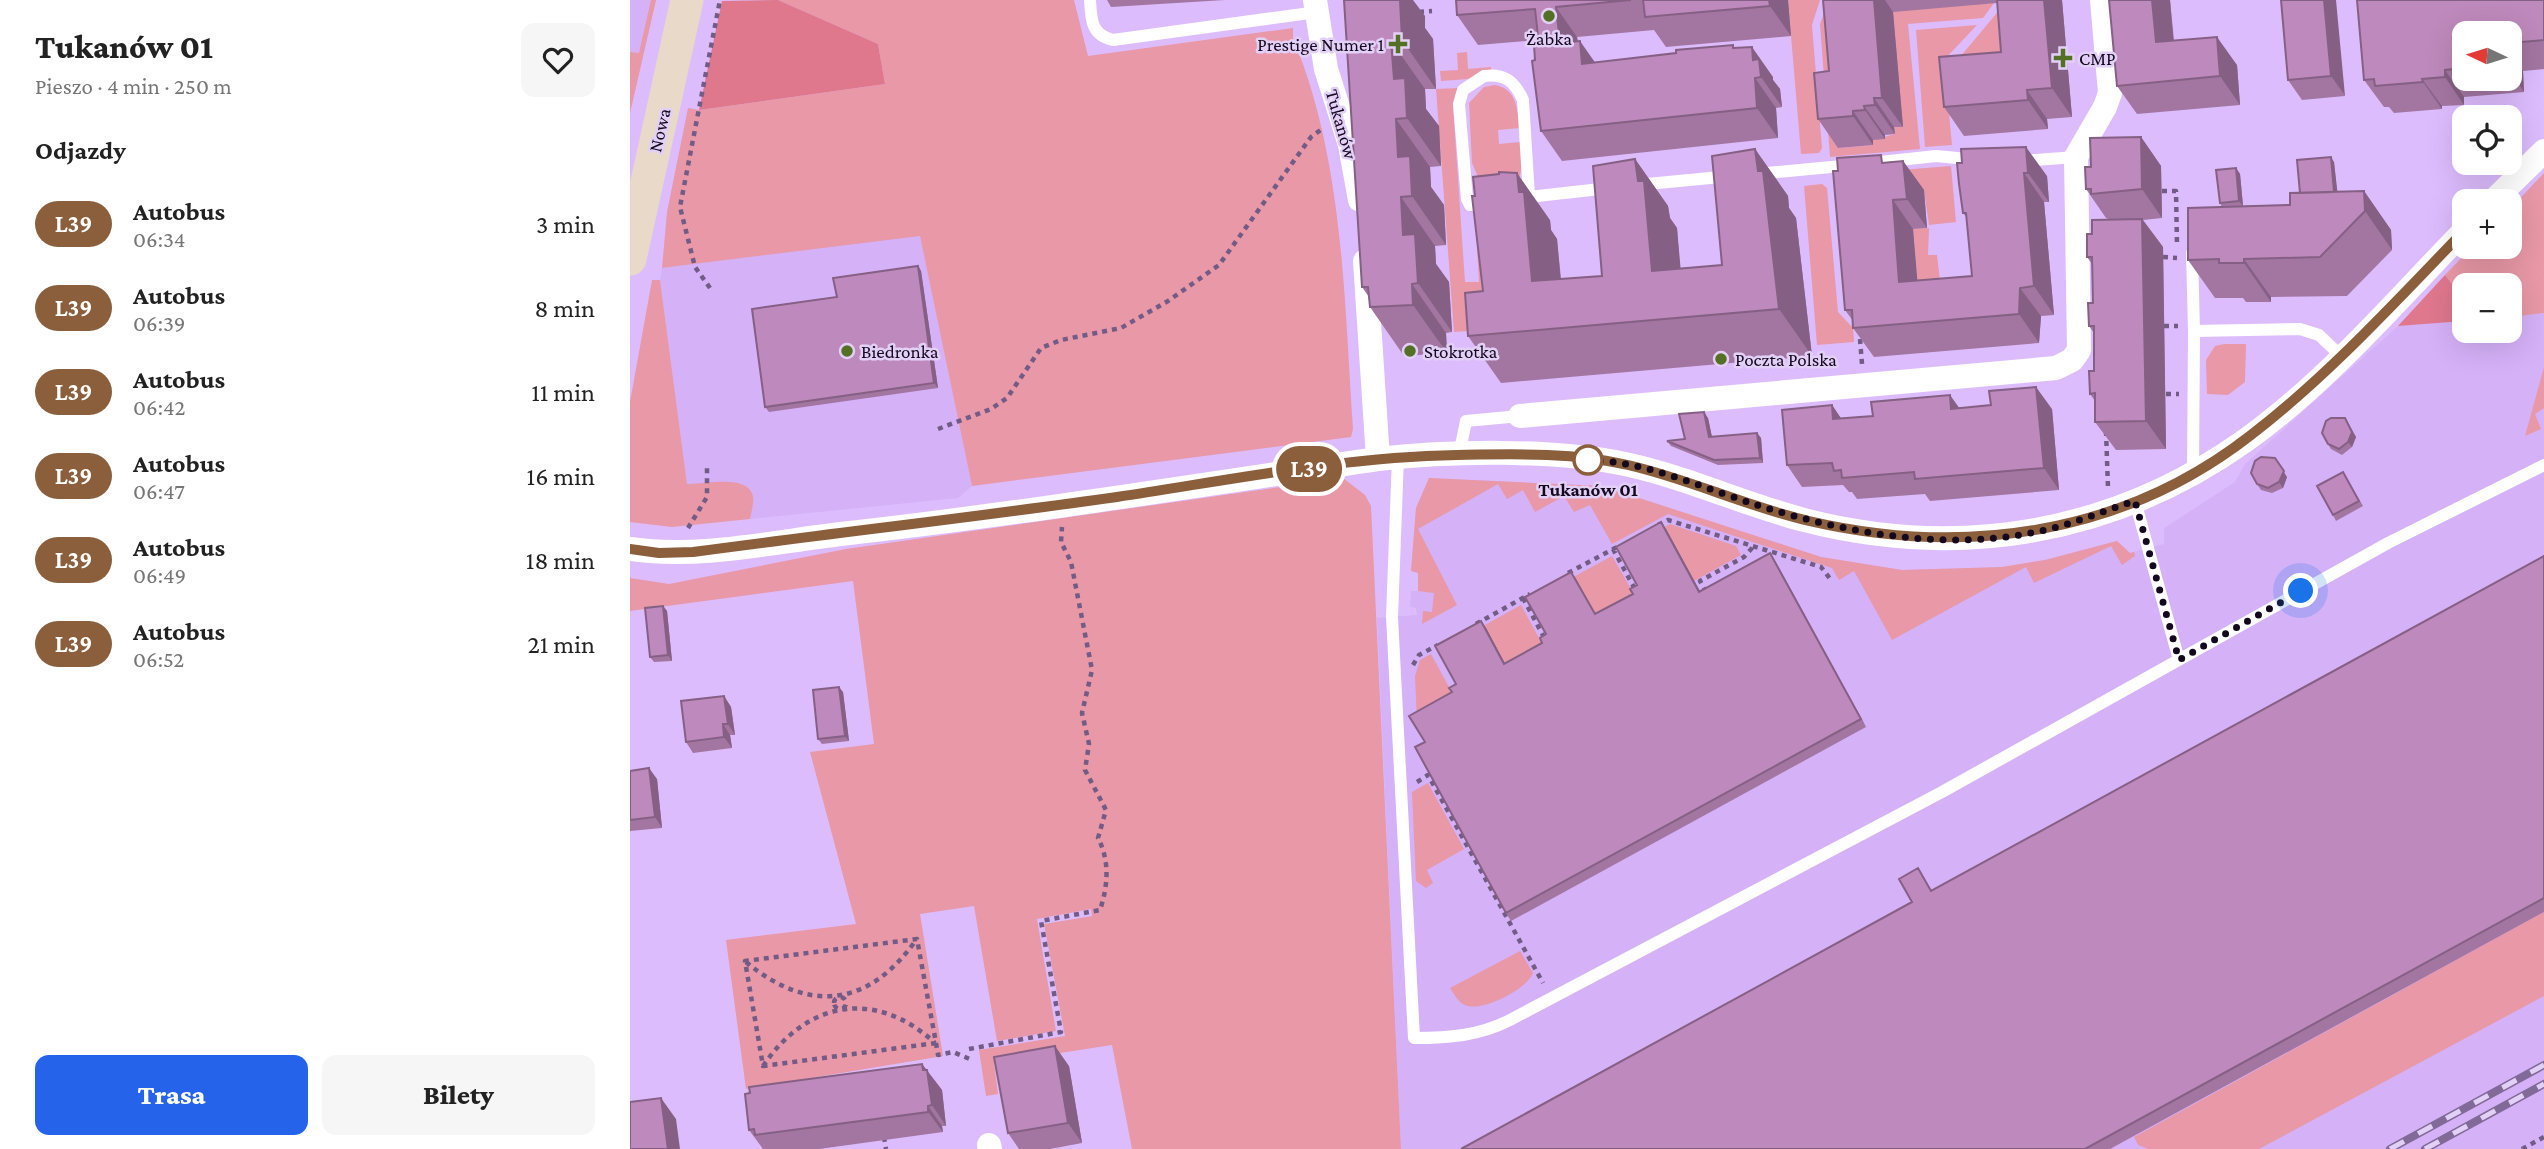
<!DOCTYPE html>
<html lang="pl">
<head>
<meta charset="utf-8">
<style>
  body { margin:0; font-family:"Crimson Pro",serif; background:#f6f6f6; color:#222; height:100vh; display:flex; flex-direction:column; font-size:26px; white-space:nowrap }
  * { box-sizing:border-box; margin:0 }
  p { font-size:23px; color:#767676 }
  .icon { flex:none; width:38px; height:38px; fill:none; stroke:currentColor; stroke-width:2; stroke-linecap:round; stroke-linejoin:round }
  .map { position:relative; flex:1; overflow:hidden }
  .details { display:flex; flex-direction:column; background:#fff; width:630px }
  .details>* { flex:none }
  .badge { padding:0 14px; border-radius:23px; font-size:24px; line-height:46px }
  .needle { width:46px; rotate:274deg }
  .controls { position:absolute; left:1822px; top:21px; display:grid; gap:14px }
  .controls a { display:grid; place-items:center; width:70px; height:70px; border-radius:14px; background:#fff; box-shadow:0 7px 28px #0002; font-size:35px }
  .you { position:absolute; width:35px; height:35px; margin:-18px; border:5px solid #fff; border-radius:50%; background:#1a73e8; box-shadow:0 0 0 10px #1a73e833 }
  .map>.badge { position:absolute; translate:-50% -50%; box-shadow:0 0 0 4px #fff }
  h2 { padding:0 35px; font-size:26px; line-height:63px }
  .round { display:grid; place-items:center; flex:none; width:74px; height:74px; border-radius:14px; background:#f6f6f6 }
  .summary { display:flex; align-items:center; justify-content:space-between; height:119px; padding:0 35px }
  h1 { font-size:33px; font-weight:800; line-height:52px }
  .primary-button { display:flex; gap:14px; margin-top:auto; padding:14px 35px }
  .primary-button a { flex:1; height:80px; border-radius:14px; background:#2563eb; color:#fff; font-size:28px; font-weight:800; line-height:80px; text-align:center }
  .primary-button a+a { background:#f6f6f6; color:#222 }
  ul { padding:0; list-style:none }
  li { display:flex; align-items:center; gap:21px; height:84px; padding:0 35px }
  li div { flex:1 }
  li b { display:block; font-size:26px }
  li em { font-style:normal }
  li .badge { min-width:77px; font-weight:700; text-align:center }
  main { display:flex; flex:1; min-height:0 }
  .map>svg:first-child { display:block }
  .built { fill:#d5b1f8 }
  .green { fill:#e898a7 }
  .forest { fill:#df778d }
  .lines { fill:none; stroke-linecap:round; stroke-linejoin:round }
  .path { stroke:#725c86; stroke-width:4.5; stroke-dasharray:5 5; stroke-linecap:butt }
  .service { stroke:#fff; stroke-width:12 }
  .minor { stroke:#fff; stroke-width:24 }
  .secondary { stroke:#e8d9c9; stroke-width:33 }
  .rail-casing { stroke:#816a97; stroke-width:8 }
  .rail { stroke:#e3d0f7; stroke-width:5; stroke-dasharray:16; stroke-linecap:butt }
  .wall { fill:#a376a2; fill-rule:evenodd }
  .shaded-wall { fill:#856084 }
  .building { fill:#be89bc; stroke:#856084; stroke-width:2 }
  .line-casing { stroke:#fff; stroke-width:16 }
  .line { stroke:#8b5e3c; stroke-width:10 }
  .walk { stroke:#14081e; stroke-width:7; stroke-dasharray:0 12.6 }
  .poi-dot { fill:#547025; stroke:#e3d0f7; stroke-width:2.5 }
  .stop-dot { fill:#fff; stroke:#8b5e3c; stroke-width:3.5 }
  .labels { text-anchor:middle; stroke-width:5; stroke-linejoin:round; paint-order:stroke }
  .poi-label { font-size:19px; fill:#14081e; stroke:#e3d0f7; text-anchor:start }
  .street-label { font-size:19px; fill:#14081e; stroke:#e3d0f7 }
  .stop-label { font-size:19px; font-weight:bold; fill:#14081e; stroke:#e3d0f7 }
</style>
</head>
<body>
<main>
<section class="details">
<div class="summary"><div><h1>Tukanów 01</h1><p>Pieszo · 4 min · 250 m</p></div><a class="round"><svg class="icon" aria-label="heart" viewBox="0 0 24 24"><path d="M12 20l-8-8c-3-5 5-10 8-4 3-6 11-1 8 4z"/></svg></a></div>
<h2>Odjazdy</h2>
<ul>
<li><span class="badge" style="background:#8b5e3c;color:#fff">L39</span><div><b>Autobus</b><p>06:34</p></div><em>3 min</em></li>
<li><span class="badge" style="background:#8b5e3c;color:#fff">L39</span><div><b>Autobus</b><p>06:39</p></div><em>8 min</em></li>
<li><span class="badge" style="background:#8b5e3c;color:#fff">L39</span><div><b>Autobus</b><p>06:42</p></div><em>11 min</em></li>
<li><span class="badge" style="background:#8b5e3c;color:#fff">L39</span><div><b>Autobus</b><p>06:47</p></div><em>16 min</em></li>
<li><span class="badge" style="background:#8b5e3c;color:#fff">L39</span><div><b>Autobus</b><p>06:49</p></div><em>18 min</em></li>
<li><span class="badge" style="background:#8b5e3c;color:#fff">L39</span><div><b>Autobus</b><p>06:52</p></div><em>21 min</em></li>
</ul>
<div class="primary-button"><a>Trasa</a><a>Bilety</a></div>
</section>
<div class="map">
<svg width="1914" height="1149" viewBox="0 0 1914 1149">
  <rect width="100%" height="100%" fill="#ddbcfd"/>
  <!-- built -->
  <path class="built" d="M0 0H26L0 113Z
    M290 235 342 486 328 498 120 519 123 497 107 483 57 485 30 280 32 268Z
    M1914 313V1149H771L747 618 787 615 786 608 780 607 781 591H788V573L781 571 786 508 799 478 972 486 1191 557 1272 570 1372 567 1415 560 1487 541 1500 553 1534 544V528L1605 482 1615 464 1768 326 1834 321V331H1880V317Z"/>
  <!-- green -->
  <path class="green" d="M21 0H26L0 113V52L9 53Z
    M148 0H444L458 56 663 28V38C714 161 714 299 723 429L721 437 342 486 290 236 32 268 37 212 58 108 69 110 255 84 248 44Z
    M1158 0H1190L1182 25 1192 148 1189 153 1171 154Z
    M1199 0 1209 148 1243 145V140L1265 134 1264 127H1272L1264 24 1259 7 1364 3 1353 18 1278 24 1290 149 1200 157 1190 24Z
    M1376 2 1389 52 1330 57Z
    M1347 25 1314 60 1322 145 1295 147 1286 30Z
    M837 52 838 69 861 67V70L838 79 811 81 810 71 828 70 827 53Z
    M865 85C887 89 887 109 890 128L868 130 869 144 890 142 893 163 889 179 851 184 842 163 839 103 854 87Z
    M829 88 823 106 835 282H849L846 229 867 329 824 332 806 89Z
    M1321 166 1326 222 1299 225 1294 190 1207 175Z
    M1914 173V313L1880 317V285H1834V299L1815 275 1842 247H1880V209Z
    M1192 184 1197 188 1208 312 1223 328 1224 342 1187 345 1174 186Z
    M1299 228 1298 255H1307L1310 281 1288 288 1283 229Z
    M22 280H30L57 484C73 485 119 473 123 497 124 503 121 513 120 519L42 527 0 522V402Z
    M1594 344H1616L1615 382 1598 395 1577 394 1576 360 1585 346Z
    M1914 367V408L1905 414 1911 429 1895 436Z
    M713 478 735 495 741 506 771 1149H502L482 1045 364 1063 368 1094 356 1096 349 1050 435 1036 414 924 462 916 461 909 407 919 426 1031 367 1041 344 906 290 914 313 1056 116 1089 96 940 226 924 180 752 244 744 223 581 0 611V578L39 584 216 549Z
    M799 478 972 486 1191 557 1272 570 1372 567 1415 560 1487 541 1500 553 1504 552 1505 556 1492 565 1481 546 1404 583 1396 567 1262 640 1224 571 1209 580 1202 568 1038 514 982 544 960 505 944 512 934 496 905 512 893 490 877 499 868 484 788 529 827 605 792 624 793 611 802 612 804 593 788 591V573L781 571 786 508Z
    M1040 524 1106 546 1111 555 1064 581 1036 529 991 550Z
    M982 556 1008 601 970 622 901 600Z
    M891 605 916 651 879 671 810 650Z
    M801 654 826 700 787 721 785 676 790 660Z
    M798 783 834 849 797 870 803 883 796 888 786 881 782 792Z
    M1914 912V996L1629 1149H1518L1508 1145 1504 1137Z
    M890 951 903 973C897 989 852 1013 835 1005 828 1002 824 994 820 988Z"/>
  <!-- forest -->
  <path class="forest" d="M148 0 248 44 255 84 69 110 92 1Z
    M1815 275 1834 299V321L1768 326Z"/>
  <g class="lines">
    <!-- path -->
    <path class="path" d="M789 12 802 11
      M1532 191H1546L1547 245
      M1533 257 1547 258
      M80 288 65 267 50 207 90 0
      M1534 326H1548
      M1230 339 1232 364
      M1536 394H1549
      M308 429 361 409 377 398 411 348 431 340 491 328 538 301 589 265 681 137 692 129
      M1476 431 1478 488
      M1028 525 1038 520 1191 567 1201 580
      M58 528 77 497V468
      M983 549 1006 591
      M938 573 989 546
      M1076 592 1070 581 1114 557 1123 547
      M893 598 916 641
      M846 624 900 594
      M783 665 789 655 808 645
      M787 782 798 775 913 983
      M116 962C179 1014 239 1007 286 940
      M204 1003a6 6 0 1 1 12 0a6 6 0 1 1-12 0Z
      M306 1043 133 1066 115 961 287 939 306 1043 308 1055 323 1052 342 1060
      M339 1049 431 1032 411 921 470 910C478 886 480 861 468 838L476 810 455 770 459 744 452 713 462 670 441 562 431 542 432 527
      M133 1066C177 1001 245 988 305 1043
      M254 1137 256 1149
      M1892 1149 1914 1137"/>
    <!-- service -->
    <path class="service" d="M460 0C461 19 461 35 483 40L687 12
      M1391 161 1446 157
      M1241 163 1306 156 1348 160
      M1126 174 1223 165
      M1007 185 1101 176
      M889 198 979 188
      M857 204 840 205 837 199 829 104 833 90 854 76C875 73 885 82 893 100L899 196
      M1562 253 1564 331 1670 329 1689 335 1711 356
      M829 455 836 421 890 416
      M768 457 762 617 784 1038C818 1038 849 1036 880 1020L1312 792 1758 543 1914 465
      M1563 473 1564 331
      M1505 501 1549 660"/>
    <!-- minor -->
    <path class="minor" d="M685 0 696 69 720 145 730 200
      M1863 201 1914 151
      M735 261 748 459
      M890 416 1426 368 1442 360 1449 350 1446 157 1475 107 1480 93 1472 0
      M0 549C69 559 142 542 211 534 390 514 569 485 748 459 820 451 923 449 995 464 1056 477 1113 504 1174 520 1330 560 1484 534 1616 440 1697 382 1765 302 1834 231
      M359 1145 360 1149"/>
    <!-- secondary -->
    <path class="secondary" d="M0 259 57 0"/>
    <!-- rail casing -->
    <g class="rail-casing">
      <path id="rail" d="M1760 1149 1914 1065
        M1795 1149 1914 1084"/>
    </g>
    <!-- rail -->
    <use href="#rail" class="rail"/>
  </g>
  <!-- wall -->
  <path class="wall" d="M477 0H595L481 7Z
    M714 0 795 16V28L803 39 806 89H795L796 109 809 126 811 166 800 167 801 187 814 205 816 245 805 246 806 264 819 282 822 332 816 333 817 353 774 356 740 307 739 297 732 287Z
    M826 0H1158L1161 36 1036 47 1024 30 947 37 948 41 965 63 1105 48 1143 77V80L1150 89 1152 107 1146 108 1148 138 932 161 911 131 905 60 909 45 908 40 848 45 827 15Z
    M1193 0H1432L1442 117 1417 119 1418 129 1334 136 1314 107 1371 52 1367 3 1263 12 1273 127H1264L1265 134 1255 135V139L1243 140V145L1208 148 1188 119 1199 71Z
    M1479 0H1540L1544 40 1607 65 1610 105 1507 114 1487 86Z
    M1651 0 1715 96 1672 100 1658 80Z
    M1727 0H1914V69L1893 71 1894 92 1834 97V105L1812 106V109L1764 113 1759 107H1754L1734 80ZM1834 33H1880V79H1834Z
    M1511 137 1531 166 1532 218 1513 220 1533 247 1536 449 1486 450 1465 422V401L1460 394 1464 371V333L1459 326 1463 303 1462 264 1457 257 1462 234 1479 219 1476 218 1456 189 1461 167Z
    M1125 149 1158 196 1159 208 1166 218 1182 356 871 383 838 336 853 291 920 220 921 230 927 239 931 279 972 276 1005 159 1038 206 1040 218 1047 228 1050 269 1092 265Z
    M1273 161 1294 190 1297 228 1283 229 1287 281 1342 276 1337 218 1333 213 1332 163 1417 176 1419 202H1414L1424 315 1411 316 1409 343 1244 357 1223 328V321L1215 310 1256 162Z
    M1704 162 1707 192 1734 191 1761 230 1762 250 1717 296 1641 297V302H1616L1613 298H1585L1558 260 1592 207 1590 203 1606 168 1610 174 1613 206 1660 205Z
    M288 266 291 271 308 388 139 412 135 407 207 297Z
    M1202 405 1211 419 1329 408 1422 409 1429 490 1300 501 1295 494 1227 499 1222 492H1219L1213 485 1172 487 1157 465Z
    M1078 418 1082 437 1127 433 1131 438 1133 463 1088 465 1041 446 1037 441 1055 439Z
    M1715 418 1726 437 1722 447 1712 455 1701 449 1698 444Z
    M1657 477 1653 488 1642 493 1631 490 1627 484Z
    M1716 477 1733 506 1706 521 1703 515Z
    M1036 529 1070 591 1145 561 1236 727 881 921 876 913 795 742 856 628 875 664 912 643 941 572 965 614 1003 594Z
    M1914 556V912L1480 1149H831L1282 902 1288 868 1302 891Z
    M33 606 37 611 42 661 24 662 20 657Z
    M213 692 219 741 192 744 188 739Z
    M94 696 101 707 105 735H100L102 748 63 753 56 742Z
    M0 771 27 779 32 828 0 831Z
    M292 1064 312 1090 316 1126H312L313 1132 189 1149H133L119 1130Z
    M439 1066 452 1143 420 1149H389L378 1133Z"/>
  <!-- shaded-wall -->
  <path class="shaded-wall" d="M768 0H783L795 16V28L803 39 806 89 772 40Z
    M1139 0H1158L1161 36 1140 6Z
    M1244 0H1255L1263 12 1273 127 1252 98Z
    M1414 0H1432L1442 117 1422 88Z
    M1522 0H1540L1546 71 1526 42Z
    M1694 0H1706L1715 96 1701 76Z
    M926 7 947 37 951 73 930 43Z
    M1587 37 1607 65 1610 105 1590 76Z
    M761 41 795 89 796 109 809 126 811 166 777 118 764 79Z
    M950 41 971 71 952 64Z
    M1122 47 1143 77V80L1150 89 1152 107 1131 77 1123 60Z
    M1880 52 1893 71 1894 92 1880 71Z
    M1815 70 1834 97V105L1815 77Z
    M1125 78 1146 108 1148 138 1127 108Z
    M1792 79 1812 106V109L1793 82Z
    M1397 90 1417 119 1418 129 1398 100Z
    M1244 98 1264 127 1265 134 1245 105Z
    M1234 106 1255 135V139L1235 110Z
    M1223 111 1243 140V145L1223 116Z
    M766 119 800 167 801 187 814 205 816 245 782 196 768 157Z
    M1511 137 1531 166 1532 218 1512 189Z
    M1396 147 1417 176 1419 202 1398 173Z
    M1125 149 1158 196 1159 208 1166 218 1182 356 1149 309Z
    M1701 157 1704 162 1708 197 1704 192Z
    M1005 159 1038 206 1040 218 1047 228 1055 318 1022 271Z
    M1273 161 1294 190 1297 228 1277 199Z
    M1606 168 1610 174 1613 206 1609 201Z
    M887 173 920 220 921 230 927 239 935 328 902 281 889 192Z
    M1394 173 1414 202 1424 315 1404 286Z
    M1734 191 1761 230 1762 250 1735 211Z
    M771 197 805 246 806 264 819 282 822 332 788 283 773 235Z
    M1263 200 1283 229 1290 311 1269 282Z
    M1512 219 1533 247 1536 449 1516 421Z
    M1614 259 1641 297V302L1614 263Z
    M288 266 291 271 308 388 304 383Z
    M782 284 816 333 817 353 783 305Z
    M1390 288 1411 316 1409 343 1389 314Z
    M1406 387 1422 409 1429 490 1414 468Z
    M1320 395 1335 416 1321 409Z
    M1202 405 1217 427 1203 419Z
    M1074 412 1078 418 1083 442 1079 437Z
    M1715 418 1726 437 1722 447 1718 442Z
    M1127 433 1131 438 1133 463 1130 458Z
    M1645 458 1657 477 1653 488 1649 482Z
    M1031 522 1036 529 1074 599 1069 592Z
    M1140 553 1145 561 1236 727 1231 719Z
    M941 572 946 579 970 622 965 614Z
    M33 606 37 611 42 661 38 655Z
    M851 621 856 628 879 671 874 664Z
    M209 687 213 692 219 741 215 736Z
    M94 696 101 707 105 735 98 724Z
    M93 724 100 735 102 748 94 737Z
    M19 768 27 779 32 828 25 817Z
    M425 1046 439 1066 452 1143 438 1123Z
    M292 1064 312 1090 316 1126 302 1105Z
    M31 1098 46 1119 50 1149H38Z
    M298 1106 312 1126 313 1132 298 1112Z"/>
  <!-- building -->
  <path class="building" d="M714 0H770L772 40 761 41 764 79 775 78 777 118 766 119 768 157 780 156 782 196 771 197 773 235 785 234 788 283 782 284 783 305 740 307 738 287H732Z
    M826 0H1001L926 7 930 43 950 41 952 64 1046 53V50L1103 45V48L1122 47 1123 60 1129 59 1131 77 1125 78 1127 108 911 131 902 61 905 60 904 45H909L905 9 827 15Z
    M1013 0H1139L1140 6 1015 17Z
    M1193 0H1244L1252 98H1244L1245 105 1234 106 1235 110 1223 111V116L1188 119 1184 73 1199 71Z
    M1367 0H1414L1422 88 1397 90 1398 100 1314 107 1309 57 1371 52Z
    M1479 0H1522L1526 42 1587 37 1590 76 1487 86Z
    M1651 0H1694L1701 76 1658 80Z
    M1727 0H1914V40L1880 43V33H1834V68L1815 70V77L1792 79 1793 82 1745 86 1744 79 1734 80Z
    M1511 137 1512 189 1461 194V189H1456L1455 167H1461L1460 138Z
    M1396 147 1398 173H1394L1404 286 1390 288 1389 314 1223 328 1222 310H1215L1203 171H1208L1207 158 1251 155 1252 163 1273 161 1277 199 1263 200 1269 282 1342 276 1336 213H1333L1329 184 1327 163H1332L1331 149Z
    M1125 149 1128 171H1133L1149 309 838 336 835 293 853 291 842 196H845L843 177 869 174V172L887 173 889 192H894L902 281 972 276 963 166 1005 159 1008 181H1014L1022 271 1092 265 1082 156Z
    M1701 157 1704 192 1670 193 1667 160Z
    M1606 168 1609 201 1590 203 1586 170Z
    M1734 191 1735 211 1690 257 1614 259V263H1589V259L1558 260V208L1660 205V193Z
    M1512 219 1516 421 1465 422V393L1460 394 1459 371H1464V326H1459L1458 303H1463L1462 257H1457V234H1462V220Z
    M288 266 304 383 135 407 122 309 207 297 203 278Z
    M1406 387 1414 468 1285 479 1284 472 1212 478 1211 470 1204 471 1202 463 1157 465 1152 410 1202 405 1203 419 1243 416 1241 402 1320 395 1321 409 1361 405 1359 391Z
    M1074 412 1079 437 1127 433 1130 458 1084 460 1037 441 1055 439 1049 414Z
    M1701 418H1715L1722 432 1718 442 1709 449 1698 444 1692 433 1696 421Z
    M1631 457 1645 458 1654 471 1649 482 1638 488 1627 484 1621 473 1625 461Z
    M1713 472 1729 501 1703 515 1687 486Z
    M1031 522 1069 592 1140 553 1231 719 876 913 785 747 795 742 779 716 822 692 819 688 826 684 805 646 851 621 874 664 912 643 910 638 916 634 895 597 941 572 965 614 1003 594 1000 589 1007 585 986 547Z
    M1914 556V898L1455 1149H831L1282 902 1269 879 1288 868 1301 891Z
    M33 606 38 655 20 657 15 608Z
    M209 687 215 736 188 739 183 690Z
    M94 696 98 724H93L94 737 56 742 51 701Z
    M19 768 25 817 0 820V771Z
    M425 1046 438 1123 378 1133 364 1057Z
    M292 1064 293 1070H297L302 1105 298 1106V1112L125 1135 124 1129 119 1130 115 1094 120 1093 119 1087Z
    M31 1098 38 1149H0V1102Z"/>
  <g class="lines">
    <!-- line casing -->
    <g class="line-casing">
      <path id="line" d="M0 549 29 553 63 552C204 533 346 517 487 497 600 480 713 457 827 455 882 454 943 452 998 465 1059 479 1118 507 1179 521 1335 557 1493 535 1621 435 1699 375 1766 301 1834 231"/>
    </g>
    <!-- line -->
    <use href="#line" class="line"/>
    <!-- walk -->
    <path class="walk" d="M958 460C1015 461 1073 488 1127 505 1219 534 1323 553 1419 529 1448 522 1476 510 1505 501L1549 660 1671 591"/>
  </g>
  <!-- markers -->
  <g class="poi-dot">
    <circle cx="919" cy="16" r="7"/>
    <path d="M764.5 33.5h7v7h7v7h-7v7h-7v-7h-7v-7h7z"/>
    <path d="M1429.5 47.5h7v7h7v7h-7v7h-7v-7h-7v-7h7z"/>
    <circle cx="217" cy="351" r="7"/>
    <circle cx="780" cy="351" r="7"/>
    <circle cx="1091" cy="359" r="7"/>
  </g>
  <circle class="stop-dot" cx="958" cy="460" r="14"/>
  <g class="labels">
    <!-- poi labels -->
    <g class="poi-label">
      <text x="919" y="45" text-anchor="middle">Żabka</text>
      <text x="754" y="51" text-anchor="end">Prestige Numer 1</text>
      <text x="1449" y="65">CMP</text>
      <text x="231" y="358">Biedronka</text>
      <text x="794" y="358">Stokrotka</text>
      <text x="1105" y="366">Poczta Polska</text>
    </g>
    <!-- street labels -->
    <g class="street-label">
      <text transform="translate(712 124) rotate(74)" y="7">Tukanów</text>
      <text transform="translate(29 130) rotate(-77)" y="7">Nowa</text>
    </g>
    <!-- stop labels -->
    <g class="stop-label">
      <text x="958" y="496">Tukanów 01</text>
    </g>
  </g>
</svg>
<div class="controls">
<a><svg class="needle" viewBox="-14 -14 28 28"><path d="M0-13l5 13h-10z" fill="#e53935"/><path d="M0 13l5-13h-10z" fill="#767676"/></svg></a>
<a><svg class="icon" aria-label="locate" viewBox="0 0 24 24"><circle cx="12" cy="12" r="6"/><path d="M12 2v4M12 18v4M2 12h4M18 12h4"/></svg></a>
<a>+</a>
<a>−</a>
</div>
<div class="you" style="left:1671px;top:591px"></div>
<b class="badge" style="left:679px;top:469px;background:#8b5e3c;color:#fff">L39</b>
</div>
</main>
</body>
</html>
